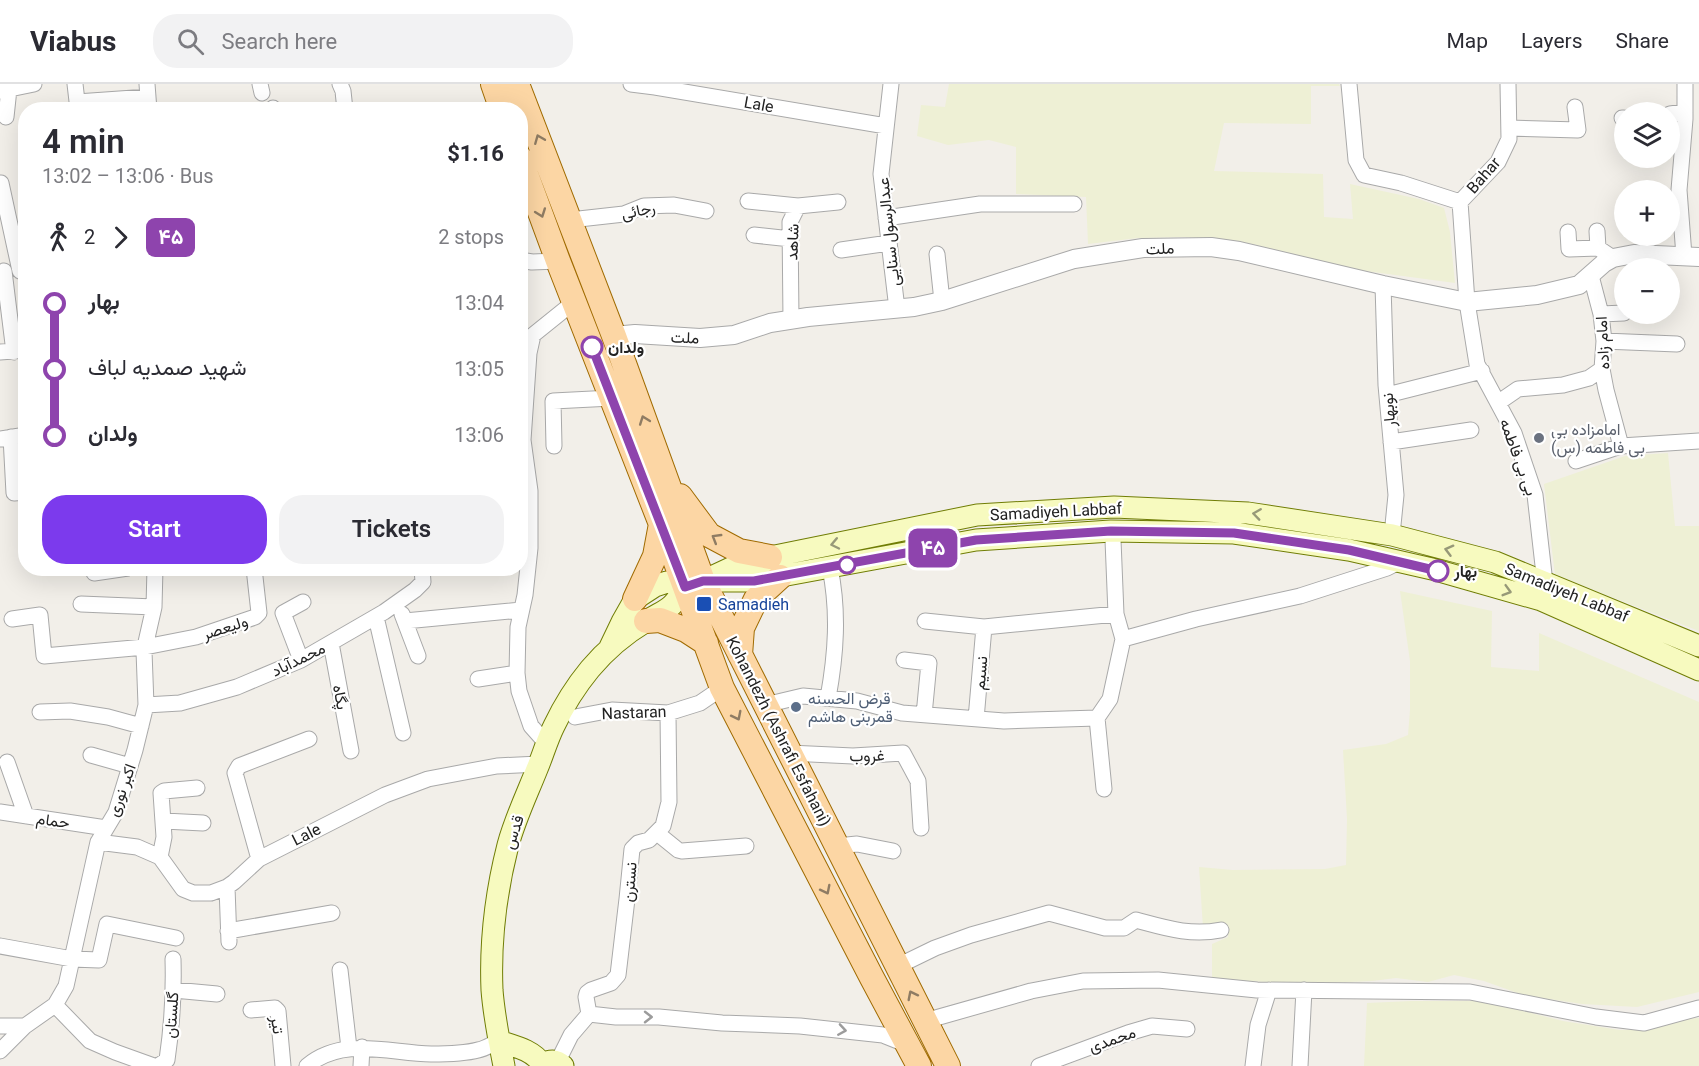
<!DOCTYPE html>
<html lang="en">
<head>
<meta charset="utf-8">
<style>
  body { margin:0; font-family:Roboto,Vazirmatn,sans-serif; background:#f2f2f3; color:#2b2b33; height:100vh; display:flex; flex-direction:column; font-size:22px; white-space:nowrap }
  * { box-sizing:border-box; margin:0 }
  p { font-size:20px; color:#7c7c81 }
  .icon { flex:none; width:33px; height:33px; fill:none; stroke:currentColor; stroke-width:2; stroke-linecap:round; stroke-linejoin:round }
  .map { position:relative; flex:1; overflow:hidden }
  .details { position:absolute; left:18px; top:18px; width:510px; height:474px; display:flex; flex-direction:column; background:#fff; border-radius:24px; box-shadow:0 6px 24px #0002 }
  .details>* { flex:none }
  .badge { padding:0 12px; border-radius:9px; font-size:21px; line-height:39px }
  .buttons { position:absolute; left:1614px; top:18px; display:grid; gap:12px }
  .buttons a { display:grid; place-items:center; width:66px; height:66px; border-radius:50%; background:#fff; box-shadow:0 6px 24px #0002; font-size:30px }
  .map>.badge { position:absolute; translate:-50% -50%; box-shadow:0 0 0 3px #fff }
  .legs { display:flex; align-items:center; gap:9px; height:66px; padding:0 24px; font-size:20px }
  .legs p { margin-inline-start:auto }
  .summary { display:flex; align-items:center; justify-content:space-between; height:102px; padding:0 24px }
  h1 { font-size:33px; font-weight:600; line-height:45px }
  .cta { display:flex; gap:12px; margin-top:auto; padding:12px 24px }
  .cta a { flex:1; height:69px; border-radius:24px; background:#7c3aed; color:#fff; font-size:24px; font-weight:600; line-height:69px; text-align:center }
  .cta a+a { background:#f2f2f3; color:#2b2b33 }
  ul { padding:0 24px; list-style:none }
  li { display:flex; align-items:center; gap:21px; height:66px; font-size:22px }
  li i { display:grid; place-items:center; width:9px; height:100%; margin:0 8px; background:currentColor }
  li i::after { content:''; width:15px; height:15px; margin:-8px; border:4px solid; border-radius:50%; background:#fff }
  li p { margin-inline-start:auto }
  li:first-child i { background:linear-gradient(#0000 50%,currentColor 0) }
  li:last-child i { background:linear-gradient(currentColor 50%,#0000 0) }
  header { display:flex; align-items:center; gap:36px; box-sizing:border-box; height:84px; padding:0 30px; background:#fff; border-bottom:2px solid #e1e1e2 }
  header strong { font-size:28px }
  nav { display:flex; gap:33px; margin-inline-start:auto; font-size:21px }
  .search { width:420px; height:54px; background:#f2f2f3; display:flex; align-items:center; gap:15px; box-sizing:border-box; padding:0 21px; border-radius:24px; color:#7c7c81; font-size:22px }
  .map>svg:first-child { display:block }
  .farmland { fill:#eef0d5 }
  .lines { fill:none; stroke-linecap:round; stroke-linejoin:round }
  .minor-casing { stroke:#a9a9a9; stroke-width:17 }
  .tertiary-casing { stroke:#a9a9a9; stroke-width:20 }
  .secondary-casing { stroke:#707d05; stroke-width:23 }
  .primary-casing { stroke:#a06b00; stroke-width:26 }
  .minor { stroke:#fff; stroke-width:15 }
  .tertiary { stroke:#fff; stroke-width:18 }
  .secondary { stroke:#f7fabf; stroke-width:21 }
  .primary { stroke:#fcd6a4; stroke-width:24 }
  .oneway { stroke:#8f7c63 }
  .oneway2 { stroke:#979978 }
  .oneway3 { stroke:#9c9c9c }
  .line-1-casing { stroke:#fff; stroke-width:14 }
  .line-1 { stroke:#8e44ad; stroke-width:9 }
  .stop-1-dot { fill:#fff; stroke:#8e44ad; stroke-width:3 }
  .worship-dot { fill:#6b7280; stroke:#fff; stroke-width:2 }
  .transit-dot { fill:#1a4fb4; stroke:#fff; stroke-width:2 }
  .service-dot { fill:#5c6f8a; stroke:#fff; stroke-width:2 }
  .labels { text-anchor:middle; stroke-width:4.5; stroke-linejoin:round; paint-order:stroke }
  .street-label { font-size:16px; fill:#222; stroke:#fff }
  .stop-label { font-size:16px; font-weight:bold; fill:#222; stroke:#fff; text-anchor:start }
  .worship-label { font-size:16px; fill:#5b616d; stroke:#fff; text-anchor:start }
  .transit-label { font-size:16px; fill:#164399; stroke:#fff; text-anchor:start }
  .service-label { font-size:16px; fill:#4e5e75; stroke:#fff; text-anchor:start }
</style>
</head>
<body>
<header>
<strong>Viabus</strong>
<div class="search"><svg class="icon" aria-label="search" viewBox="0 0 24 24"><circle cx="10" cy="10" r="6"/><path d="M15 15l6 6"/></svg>Search here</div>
<nav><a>Map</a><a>Layers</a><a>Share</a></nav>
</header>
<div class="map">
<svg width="1699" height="982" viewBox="0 0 1699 982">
  <rect width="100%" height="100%" fill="#f2efe9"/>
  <!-- farmland -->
  <path class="farmland" d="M949 0H1339L1340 2H1311V40L1224 39 1214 87 1323 90 1324 133 1353 135 1350 100 1419 115 1444 124 1450 148 1455 199 1343 184 1253 160 1185 153 1138 154 1088 160 1086 113 1016 110V63L989 56 948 61 917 52 921 21 945 23Z
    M1668 369 1675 442H1699V547L1555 491 1544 400 1625 372Z
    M1400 507 1492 527 1491 583 1539 587V549L1699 618V908L1637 923 1582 920 1523 911 1484 897 1454 891 1428 898 1396 894 1372 897 1305 900 1212 895V860L1228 853 1227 844H1203L1199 783 1233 786 1325 785 1346 781 1347 735 1343 666 1386 660 1408 651 1410 626V577Z
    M1411 917H1475L1519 926 1563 937 1620 946 1647 945 1680 935 1699 934V982H1364L1367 919Z"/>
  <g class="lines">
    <!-- minor casing -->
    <g class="minor-casing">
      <path id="minor" d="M75 0 78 26
        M147 0 149 26
        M260 0 262 9
        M340 0 343 7 345 26
        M631 0 655 3 886 42
        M891 0 881 90 897 225
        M1349 0 1356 76 1364 91 1401 99 1460 118
        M1508 0 1509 55 1498 78 1460 118 1467 218 1477 280 1514 349 1535 411 1545 499
        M0 7 34 0
        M77 18 148 13
        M273 24V26
        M1670 30 1685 28
        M6 33 9 5
        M1622 34H1624
        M1509 44 1578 46 1575 23
        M1 99 20 187
        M748 117 798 122
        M886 134 980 120H1074
        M570 136 624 130 644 122 674 121 706 127
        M1597 147 1598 164
        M1568 148 1569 165 1598 164 1613 174
        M754 151 791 155
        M841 166 889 159
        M937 170 942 217
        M1684 172 1679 106 1685 35V0
        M520 176 532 178 558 177
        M4 187 14 268
        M1591 192 1601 230 1604 257 1602 285 1606 306 1621 362
        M1383 201 1386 301 1396 411 1392 451
        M1601 230 1624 229
        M791 236 790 138 798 122 838 118
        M1604 257 1677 260
        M0 268 26 266
        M1387 311 1482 287
        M1499 320 1502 316 1518 305 1563 301 1589 294 1602 285
        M11 353 14 409 26 408
        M0 355 26 351
        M1391 358 1471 346
        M554 362 553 317 612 314
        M1576 377 1621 362 1699 357
        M94 489 128 484
        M81 520 154 523
        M402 530 418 572
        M376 533 403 649
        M12 535 40 531 44 572 145 563 196 553 255 533 259 529 254 484
        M405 537 521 526
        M925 537 984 543 1116 530
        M1123 555 1196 535 1300 512 1387 484 1399 478
        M331 559 351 667
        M301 576 283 529 303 518
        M904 576 929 579 924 631
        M478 595 517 589
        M828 614C836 570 839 528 830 484
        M146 621 180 619 237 603 301 576 384 528 415 506 423 498 422 484
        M765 621 803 612 857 617 902 629 1004 637 1097 634 1110 615 1123 555 1116 530 1113 456 1111 447
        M40 628 70 627 108 633 141 642
        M575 633 612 626 668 629 700 619 722 604
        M1097 634 1104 705
        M976 635 984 543
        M547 660 531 642 519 607 517 589 518 543 525 511 530 464V407L523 356 529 269 533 251 574 218
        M789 669 853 672 903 669 918 697 921 744
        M91 671 130 682
        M7 678 26 732
        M0 728 106 744
        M164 737 203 739
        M657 749 678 766 682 767 746 762
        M98 758 137 763 160 773 183 805 193 809H211L227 803 234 798 259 775 385 711 428 695 497 682 539 680
        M837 762 857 760 893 767
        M160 773 164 753 161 709 164 707 197 704
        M259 775 235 689 239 682 309 655
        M227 803 229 858
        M228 847 332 829
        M0 862 72 875 99 876 107 840 176 854
        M898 882 935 864 971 851 1049 829 1105 844H1124L1136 836C1166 844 1190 852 1221 846
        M340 886 349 964
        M174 906 217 910
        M55 921 90 957 115 968 154 982
        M251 926 275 924 278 927 283 982
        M589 930 586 913 587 909 591 906 611 899 618 891 627 815 632 765 638 759 649 756 663 742 669 718 668 629
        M589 930 616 933H659L722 939 800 942 883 951 908 961
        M925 937 1031 907 1083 897 1158 896 1257 906 1470 908 1596 933 1644 939 1699 924
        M0 942H25
        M0 967 25 942 55 921 66 902 98 758 116 728 135 666 146 621 144 567 154 523 155 484
        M558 977 571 951 589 930
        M158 982 167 976C172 942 174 909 173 875
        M307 982C343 952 389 969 431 970 443 970 467 969 478 966 485 965 492 960 499 957
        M361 982 362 963
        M1039 982 1128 949 1152 942 1187 945
        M1253 982 1258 941 1269 906
        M1300 982 1304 906"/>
    </g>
    <!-- tertiary casing -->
    <g class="tertiary-casing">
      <path id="tertiary" d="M614 252 635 250 700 254 734 251 770 239 808 233 914 223 942 217 1074 175 1143 164 1211 163 1239 167 1383 201 1467 218 1537 211 1579 201 1604 179 1613 174 1634 170 1699 173"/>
    </g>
    <!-- secondary casing -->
    <g class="secondary-casing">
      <path id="secondary" d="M703 497 733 483 770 473 977 431 1114 423 1248 429 1392 451 1495 478 1699 562
        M710 497H754L976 456 1111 447 1234 449 1349 466 1432 485 1541 516 1699 586
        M499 957C514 962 533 966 542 980
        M542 980C550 976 556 975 563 982
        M504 982C499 957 494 932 492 906 490 858 496 808 508 761 515 735 527 710 537 685 543 671 547 656 554 642 563 623 576 602 590 585 606 566 625 550 645 538 667 524 671 527 685 503L667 498 655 502 635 515 622 538 610 563"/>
    </g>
    <!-- primary casing -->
    <g class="primary-casing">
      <path id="primary" d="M493 0 502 26
        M517 0 614 252 703 497 948 982
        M520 74 558 177 675 476 722 604 872 894 919 982
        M680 412 709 451 739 467 770 473
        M635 515 655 472 661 440
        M646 537 660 536 686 546 706 559
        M740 571 742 544 756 515 780 493"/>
    </g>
    <!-- minor -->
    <use href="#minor" class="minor"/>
    <!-- tertiary -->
    <use href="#tertiary" class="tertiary"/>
    <!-- secondary -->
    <use href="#secondary" class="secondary"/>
    <!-- primary -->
    <use href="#primary" class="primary"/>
  </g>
  <!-- one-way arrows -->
  <defs><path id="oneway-chevron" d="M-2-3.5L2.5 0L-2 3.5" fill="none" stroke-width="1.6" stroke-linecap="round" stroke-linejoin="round" transform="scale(1.5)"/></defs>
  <g class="oneway">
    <use href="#oneway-chevron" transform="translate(539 55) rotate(-112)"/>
    <use href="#oneway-chevron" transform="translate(541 129) rotate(70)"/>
    <use href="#oneway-chevron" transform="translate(644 336) rotate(-110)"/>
    <use href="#oneway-chevron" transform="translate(716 454) rotate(-149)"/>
    <use href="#oneway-chevron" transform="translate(737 632) rotate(63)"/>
    <use href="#oneway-chevron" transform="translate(826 806) rotate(63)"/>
    <use href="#oneway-chevron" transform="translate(912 911) rotate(-117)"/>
  </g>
  <g class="oneway2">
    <use href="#oneway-chevron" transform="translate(1257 430) rotate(-172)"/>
    <use href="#oneway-chevron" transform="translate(835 460) rotate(168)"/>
    <use href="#oneway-chevron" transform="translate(1449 466) rotate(-165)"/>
    <use href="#oneway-chevron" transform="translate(1507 507) rotate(16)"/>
  </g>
  <g class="oneway3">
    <use href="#oneway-chevron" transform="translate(648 933)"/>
    <use href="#oneway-chevron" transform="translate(842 946) rotate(9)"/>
  </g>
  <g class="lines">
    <!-- line-1 casing -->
    <g class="line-1-casing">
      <path id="line-1" d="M592 263 685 503 703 497H754L976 456 1111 447 1234 449 1349 466 1438 487"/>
    </g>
    <!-- line-1 -->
    <use href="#line-1" class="line-1"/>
  </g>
  <!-- markers -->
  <g class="stop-1-dot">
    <circle cx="592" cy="263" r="10"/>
    <circle cx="847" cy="481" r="8"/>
    <circle cx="1438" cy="487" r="10"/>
  </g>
  <circle class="worship-dot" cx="1539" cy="354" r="6"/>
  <rect class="transit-dot" x="696" y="512" width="16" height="16" rx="3"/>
  <circle class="service-dot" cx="796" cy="623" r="6"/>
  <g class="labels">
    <!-- street labels -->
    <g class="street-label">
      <text transform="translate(759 20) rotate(10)" y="6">Lale</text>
      <text transform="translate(1483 91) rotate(-49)" y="6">Bahar</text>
      <text transform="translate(638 126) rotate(-12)" y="6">رجائی</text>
      <text transform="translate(888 148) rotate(-96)" y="6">عبدالرسول سنایی</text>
      <text transform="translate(792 158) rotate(-88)" y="6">شاهد</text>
      <text transform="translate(1160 164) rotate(-3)" y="6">ملت</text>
      <text transform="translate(685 253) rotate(2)" y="6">ملت</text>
      <text transform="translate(1602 259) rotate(-93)" y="6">امام زاده</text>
      <text transform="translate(1388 326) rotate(-95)" y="6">نوبهار</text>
      <text transform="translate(1519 373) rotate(70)" y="6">بی بی فاطمه</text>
      <text transform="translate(1056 427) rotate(-3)" y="6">Samadiyeh Labbaf</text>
      <text transform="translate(1567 508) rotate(22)" y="6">Samadiyeh Labbaf</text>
      <text transform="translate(225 543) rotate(-18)" y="6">ولیعصر</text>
      <text transform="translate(298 575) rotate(-26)" y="6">محمدآباد</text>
      <text transform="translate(980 589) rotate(-85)" y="6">نسیم</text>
      <text transform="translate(341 613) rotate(79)" y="6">پگاه</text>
      <text transform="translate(634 628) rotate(-2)" y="6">Nastaran</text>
      <text transform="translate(779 647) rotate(63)" y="6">Kohandezh (Ashrafi Esfahani)</text>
      <text transform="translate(867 671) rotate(-2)" y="6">غروب</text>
      <text transform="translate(121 706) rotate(-70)" y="6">اکبر نوری</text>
      <text transform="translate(53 736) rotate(8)" y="6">حمام</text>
      <text transform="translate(513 748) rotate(-72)" y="6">قدس</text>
      <text transform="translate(306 750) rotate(-27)" y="6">Lale</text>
      <text transform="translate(629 798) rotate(-85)" y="6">نسترن</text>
      <text transform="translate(171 931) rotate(-86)" y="6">گلستان</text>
      <text transform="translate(278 941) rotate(81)" y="6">تیر</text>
      <text transform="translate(1112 955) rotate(-19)" y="6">محمدی</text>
    </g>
    <!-- stop labels -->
    <g class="stop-label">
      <text x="608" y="269">ولدان</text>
      <text x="1454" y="493">بهار</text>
    </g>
    <!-- worship labels -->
    <g class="worship-label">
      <text x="1551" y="351">امامزاده بی<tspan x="1551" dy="18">بی فاطمه (س)</tspan></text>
    </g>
    <!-- transit labels -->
    <g class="transit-label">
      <text x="718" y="526">Samadieh</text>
    </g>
    <!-- service labels -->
    <g class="service-label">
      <text x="808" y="620">قرض الحسنه<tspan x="808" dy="18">قمربنی هاشم</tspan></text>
    </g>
  </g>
</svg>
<div class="buttons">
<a><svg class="icon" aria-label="layers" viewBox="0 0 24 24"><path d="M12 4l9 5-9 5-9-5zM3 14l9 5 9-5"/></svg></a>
<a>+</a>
<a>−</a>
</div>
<b class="badge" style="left:933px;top:464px;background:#8e44ad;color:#fff">۴۵</b>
<section class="details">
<div class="summary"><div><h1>4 min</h1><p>13:02 – 13:06 · Bus</p></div><b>$1.16</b></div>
<div class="legs"><svg class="icon" aria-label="walk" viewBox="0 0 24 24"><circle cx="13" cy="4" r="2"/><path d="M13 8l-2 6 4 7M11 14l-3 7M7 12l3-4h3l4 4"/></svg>2<svg class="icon" aria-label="forward" viewBox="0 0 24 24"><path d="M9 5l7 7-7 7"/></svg><b class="badge" style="background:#8e44ad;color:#fff">۴۵</b><p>2 stops</p></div>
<ul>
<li><i style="color:#8e44ad"></i><b>بهار</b><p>13:04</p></li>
<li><i style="color:#8e44ad"></i><span>شهید صمدیه لباف</span><p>13:05</p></li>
<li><i style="color:#8e44ad"></i><b>ولدان</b><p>13:06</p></li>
</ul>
<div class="cta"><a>Start</a><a>Tickets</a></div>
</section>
</div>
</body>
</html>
